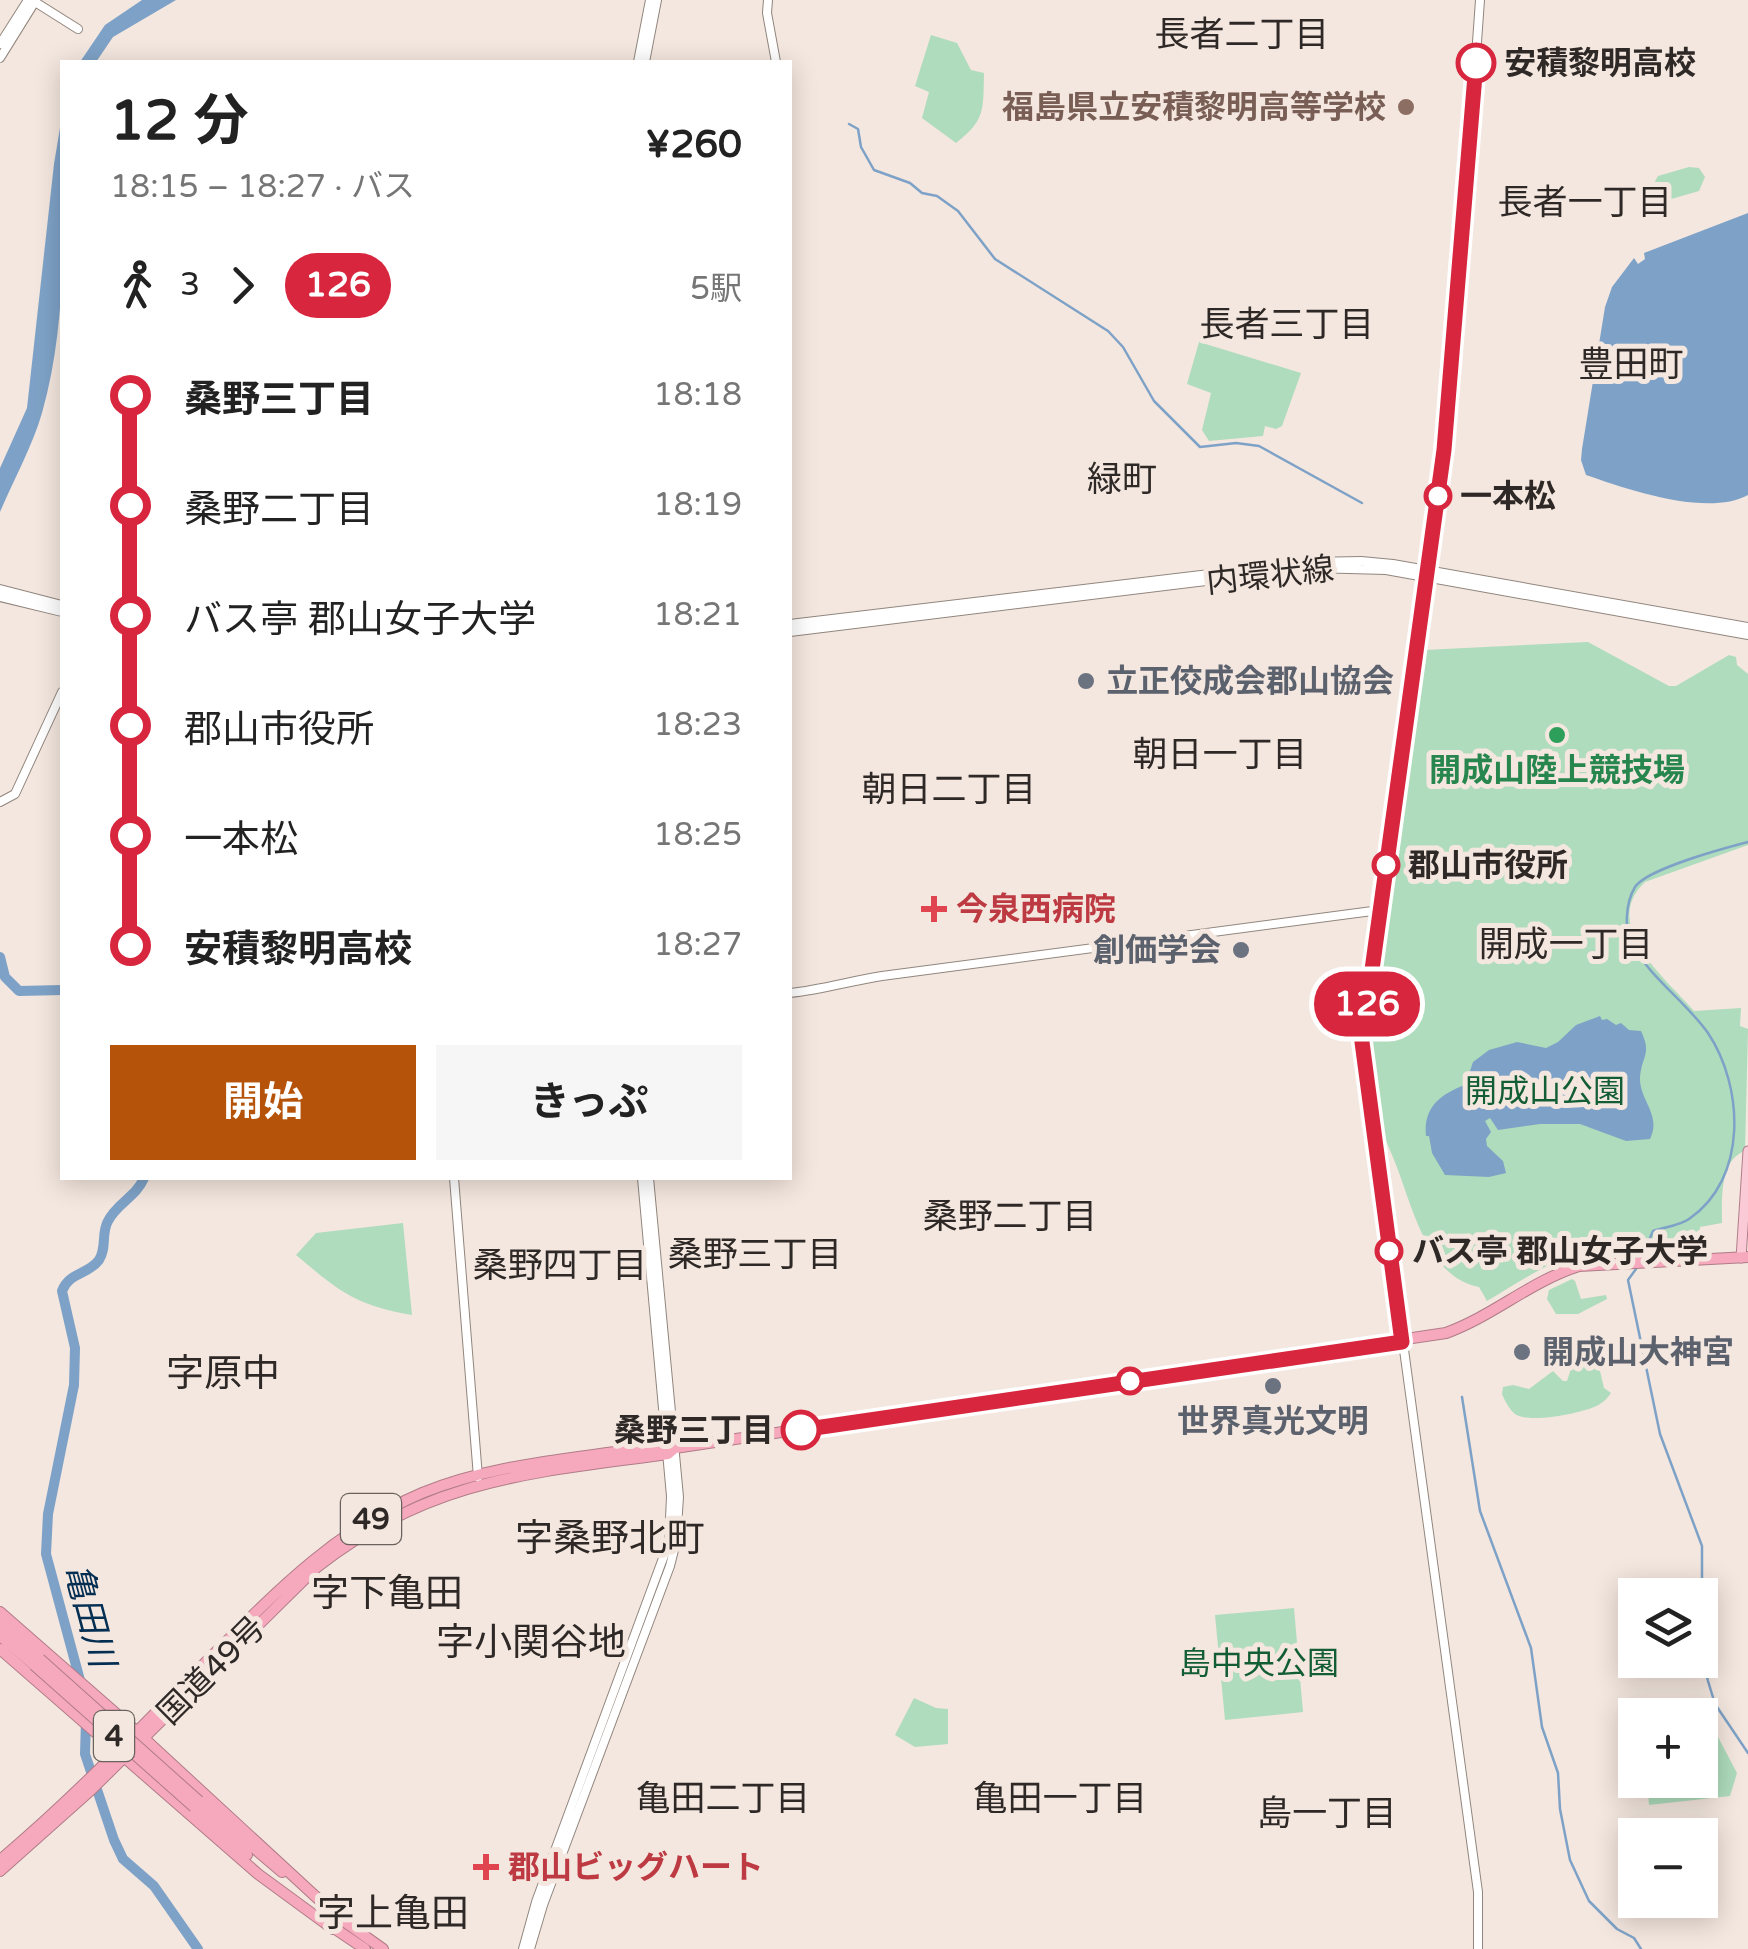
<!DOCTYPE html>
<html lang="ja">
<head>
<meta charset="utf-8">
<style>
  body { margin:0; font-family:"Varela Round","Noto Sans JP",sans-serif; background:#f6f6f6; color:#222; height:100vh; display:flex; flex-direction:column; font-size:38px; white-space:nowrap }
  * { box-sizing:border-box; margin:0 }
  p { font-size:32px; color:#767676 }
  .icon { flex:none; width:55px; height:55px; fill:none; stroke:currentColor; stroke-width:2; stroke-linecap:round; stroke-linejoin:round }
  .map { position:relative; flex:1; overflow:hidden }
  .panel { position:absolute; left:60px; top:60px; width:732px; height:1120px; display:flex; flex-direction:column; background:#fff; border-radius:0px; box-shadow:0 5px 25px #0003 }
  .panel>* { flex:none }
  .badge { padding:0 20px; border-radius:32px; font-size:35px; line-height:65px }
  .fabs { position:absolute; left:1618px; top:1578px; display:grid; gap:20px }
  .fabs a { display:grid; place-items:center; width:100px; height:100px; border-radius:0px; background:#fff; box-shadow:0 5px 25px #0003; font-size:50px }
  .map>.badge { position:absolute; translate:-50% -50%; box-shadow:0 0 0 5px #fff }
  .legs { display:flex; align-items:center; gap:15px; height:110px; padding:0 50px; font-size:32px }
  .legs p { margin-inline-start:auto }
  .head { display:flex; align-items:center; justify-content:space-between; height:170px; padding:0 50px }
  h1 { font-size:55px; font-weight:700; line-height:75px }
  .action { display:flex; gap:20px; margin-top:auto; padding:20px 50px }
  .action a { flex:1; height:115px; border-radius:0px; background:#b45309; color:#fff; font-size:40px; font-weight:700; line-height:115px; text-align:center }
  .action a+a { background:#f6f6f6; color:#222 }
  ul { padding:0 50px; list-style:none }
  li { display:flex; align-items:center; gap:35px; height:110px; font-size:38px }
  li i { display:grid; place-items:center; width:15px; height:100%; margin:0 12px; background:currentColor }
  li i::after { content:''; width:25px; height:25px; margin:-12px; border:8px solid; border-radius:50%; background:#fff }
  li p { margin-inline-start:auto }
  li:first-child i { background:linear-gradient(#0000 50%,currentColor 0) }
  li:last-child i { background:linear-gradient(currentColor 50%,#0000 0) }
  .map>svg:first-child { display:block }
  .green { fill:#afdcbc }
  .water { fill:#7ea2c7 }
  .lines { fill:none; stroke-linecap:round; stroke-linejoin:round }
  .stream { stroke:#7ea2c7; stroke-width:2.5 }
  .river { stroke:#7ea2c7; stroke-width:10 }
  .secondary-casing { stroke:#91867e; stroke-width:10 }
  .primary-casing { stroke:#b07c88; stroke-width:11 }
  .highway-casing { stroke:#b07c88; stroke-width:12 }
  .secondary { stroke:#fff; stroke-width:8 }
  .primary { stroke:#facbd7; stroke-width:9 }
  .highway { stroke:#f6a8bd; stroke-width:10 }
  .highway-bridge-casing { stroke:#b07c88; stroke-width:12; stroke-linecap:butt }
  .highway-bridge { stroke:#f6a8bd; stroke-width:10 }
  .line-1-casing { stroke:#fff; stroke-width:22 }
  .line-1 { stroke:#d7263d; stroke-width:15 }
  .stop-1-dot { fill:#fff; stroke:#d7263d; stroke-width:5 }
  .education-dot { fill:#8d6e63; stroke:#f4e7df; stroke-width:4 }
  .worship-dot { fill:#6b7280; stroke:#f4e7df; stroke-width:4 }
  .leisure-dot { fill:#2e9e5b; stroke:#f4e7df; stroke-width:4 }
  .health-dot { fill:#e0444e; stroke:#f4e7df; stroke-width:4 }
  .labels { text-anchor:middle; stroke-width:10; stroke-linejoin:round; paint-order:stroke }
  .shield { fill:#f4e7df; stroke:#69625e; stroke-width:2.5 }
  .shield-label { font-size:30px; font-weight:bold; fill:#2e2926 }
  .stop-label { font-size:32px; font-weight:bold; fill:#2e2926; stroke:#f4e7df; text-anchor:start }
  .education-label { font-size:32px; font-weight:bold; fill:#785e54; stroke:#f4e7df; text-anchor:end }
  .street-label { font-size:32px; fill:#2e2926; stroke:#f4e7df }
  .worship-label { font-size:32px; font-weight:bold; fill:#5b616d; stroke:#f4e7df; text-anchor:start }
  .leisure-label { font-size:32px; font-weight:bold; fill:#27864d; stroke:#f4e7df }
  .health-label { font-size:32px; font-weight:bold; fill:#be3a42; stroke:#f4e7df; text-anchor:start }
  .park-label { font-size:32px; fill:#125d34; stroke:#f4e7df }
  .neighbourhood-label { font-size:35px; fill:#2e2926; stroke:#f4e7df }
  .water-label { font-size:35px; font-style:italic; fill:#042e52; stroke:#f4e7df }
  .quarter-label { font-size:38px; fill:#2e2926; stroke:#f4e7df }
</style>
</head>
<body>
<div class="map">
<svg width="1748" height="1949" viewBox="0 0 1748 1949">
  <rect width="100%" height="100%" fill="#f4e7df"/>
  <!-- green -->
  <path class="green" d="M931 35 957 43 971 70 984 73C983 109 986 120 956 143L922 118 929 92 915 86Z
    M1689 167 1699 168 1705 177 1699 191 1668 200 1655 194 1653 185 1658 176Z
    M1199 342 1301 373 1282 426 1276 429 1265 426 1263 436 1209 441 1202 430 1211 393 1187 384Z
    M1588 642 1669 686H1676L1729 655 1736 657 1737 665 1748 674V845L1645 882C1599 925 1666 979 1694 1011L1741 1008 1740 1026 1748 1029 1745 1151C1719 1160 1722 1200 1722 1223L1700 1227 1698 1252C1664 1250 1627 1244 1594 1250 1554 1257 1521 1281 1487 1301L1479 1287C1429 1278 1413 1210 1398 1170 1392 1153 1383 1136 1378 1119 1371 1097 1371 1072 1370 1049L1424 650Z
    M403 1223 412 1315C355 1305 340 1292 296 1255L316 1233Z
    M1572 1279 1575 1281 1581 1299 1606 1295 1607 1299 1578 1314H1556L1547 1299 1549 1290Z
    M1589 1344 1594 1346 1604 1388 1611 1393C1608 1397 1605 1401 1600 1404 1586 1413 1529 1424 1515 1414 1509 1409 1505 1401 1502 1394L1503 1387 1513 1385 1529 1389 1553 1371 1563 1381H1567L1577 1350Z
    M1294 1608 1303 1712 1225 1720 1215 1615Z
    M914 1698 936 1708 948 1709V1744L915 1747 895 1735Z
    M1708 1718 1737 1773 1730 1796 1649 1805 1647 1780H1700V1719Z"/>
  <!-- water -->
  <path class="water" d="M142 0H176L113 37 96 62H80L105 25Z
    M62 116C63 213 69 318 42 413 32 447 14 479 0 512V468L27 408 54 164Z
    M1748 213V495C1708 517 1629 490 1586 475L1581 460 1582 449 1605 307 1612 287 1634 258 1638 264 1645 259 1644 253Z
    M1600 1016 1602 1020 1607 1019 1616 1025 1621 1023 1629 1030 1641 1031C1652 1054 1642 1055 1640 1077 1639 1100 1662 1115 1650 1139L1626 1141 1580 1124H1540L1498 1130 1490 1118 1485 1121 1491 1132 1486 1139 1487 1146 1503 1161 1506 1173 1489 1177 1445 1175 1432 1153 1429 1136H1426C1423 1108 1440 1094 1465 1085L1472 1098 1477 1095 1469 1074 1473 1062 1489 1050 1517 1042 1546 1048 1558 1042 1576 1025Z"/>
  <g class="lines">
    <!-- stream -->
    <path class="stream" d="M849 124 858 129 861 147 874 170 910 183 922 193 937 196 958 211 995 259 1108 331 1123 347 1154 401 1200 447 1236 443 1259 446 1362 503
      M1642 1257 1653 1231C1664 1227 1679 1226 1689 1219 1748 1179 1744 1087 1708 1033 1686 1002 1652 979 1633 946 1623 931 1626 902 1635 887 1647 869 1725 848 1748 842
      M1636 1269 1628 1280 1660 1434 1702 1546V1657L1708 1681 1715 1704 1748 1753
      M1462 1397 1480 1511 1531 1648 1542 1727 1558 1773 1560 1809 1570 1860 1589 1901 1617 1929 1634 1938 1641 1949"/>
    <!-- river -->
    <path class="river" d="M0 957 5 977 19 991 62 990
      M81 1684 46 1554 48 1514 74 1385 75 1348 62 1291C69 1272 88 1275 99 1260 107 1248 101 1233 108 1221 117 1203 136 1197 144 1178
      M86 1720 85 1754 114 1840 123 1859 154 1886 198 1949"/>
    <!-- secondary casing -->
    <g class="secondary-casing">
      <path id="secondary" d="M32 0 78 29
        M768 0 767 13 776 62
        M0 44 28 0
        M0 58 36 0
        M638 62 650 0
        M645 62 657 0
        M0 589 62 605
        M0 597 62 612
        M790 624 1311 562 1361 561 1393 564 1748 627
        M790 632 1312 568 1386 570 1748 635
        M0 802 15 794 62 692
        M790 993C821 990 850 981 882 976L1380 910
        M454 1178 478 1477
        M523 1949 536 1902 669 1542 671 1496 642 1178
        M530 1949 543 1905 670 1566 676 1542 679 1497 649 1178
        M1478 1949V1892L1362 1042 1444 450 1455 350 1480 0"/>
    </g>
    <!-- primary casing -->
    <g class="primary-casing">
      <path id="primary" d="M1741 1258 1748 1151"/>
    </g>
    <!-- highway casing -->
    <g class="highway-casing">
      <path id="highway" d="M0 1612 136 1731 340 1919
        M0 1624 40 1659
        M0 1636 34 1665
        M0 1649 258 1874 333 1929
        M199 1801 282 1872
        M194 1807 247 1855
        M0 1860C74 1798 140 1728 208 1660 273 1595 335 1530 422 1493 500 1461 584 1459 666 1444L675 1448
        M0 1871 91 1790 317 1567C431 1478 531 1473 668 1454L675 1448 1446 1333C1493 1316 1531 1281 1579 1266L1748 1257
        M338 1917 383 1949
        M328 1924 365 1949"/>
    </g>
    <!-- secondary -->
    <use href="#secondary" class="secondary"/>
    <!-- primary -->
    <use href="#primary" class="primary"/>
    <!-- highway -->
    <use href="#highway" class="highway"/>
    <!-- highway-bridge casing -->
    <g class="highway-bridge-casing">
      <path id="highway-bridge" d="M40 1659 199 1801
        M34 1665 194 1807"/>
    </g>
    <!-- highway-bridge -->
    <use href="#highway-bridge" class="highway-bridge"/>
  </g>
  <g class="lines">
    <!-- line-1 casing -->
    <g class="line-1-casing">
      <path id="line-1" d="M801 1430 1402 1342 1362 1042 1444 450 1476 63"/>
    </g>
    <!-- line-1 -->
    <use href="#line-1" class="line-1"/>
  </g>
  <!-- markers -->
  <g class="stop-1-dot">
    <circle cx="1476" cy="63" r="18"/>
    <circle cx="1438" cy="496" r="12"/>
    <circle cx="1386" cy="865" r="12"/>
    <circle cx="1389" cy="1251" r="12"/>
    <circle cx="1130" cy="1381" r="12"/>
    <circle cx="801" cy="1430" r="18"/>
  </g>
  <circle class="education-dot" cx="1406" cy="107" r="10"/>
  <g class="worship-dot">
    <circle cx="1086" cy="681" r="10"/>
    <circle cx="1241" cy="950" r="10"/>
    <circle cx="1522" cy="1352" r="10"/>
    <circle cx="1273" cy="1386" r="10"/>
  </g>
  <circle class="leisure-dot" cx="1557" cy="735" r="10"/>
  <g class="health-dot">
    <path d="M929 894h10v10h10v10h-10v10h-10v-10h-10v-10h10z"/>
    <path d="M481 1852h10v10h10v10h-10v10h-10v-10h-10v-10h10z"/>
  </g>
  <g class="labels">
    <!-- shield labels -->
    <g class="shield">
      <rect x="341" y="1494" width="60" height="50" rx="8"/>
      <rect x="94" y="1711" width="40" height="50" rx="8"/>
    </g>
    <g class="shield-label">
      <text x="371" y="1529">49</text>
      <text x="114" y="1746">4</text>
    </g>
    <!-- stop labels -->
    <g class="stop-label">
      <text x="1504" y="74">安積黎明高校</text>
      <text x="1460" y="507">一本松</text>
      <text x="1408" y="876">郡山市役所</text>
      <text x="1412" y="1262">バス亭 郡山女子大学</text>
      <text x="774" y="1441" text-anchor="end">桑野三丁目</text>
    </g>
    <!-- education labels -->
    <g class="education-label">
      <text x="1386" y="118">福島県立安積黎明高等学校</text>
    </g>
    <!-- street labels -->
    <g class="street-label">
      <text transform="translate(1270 575) rotate(-6)" y="11">内環状線</text>
      <text transform="translate(211 1670) rotate(-45)" y="11">国道49号</text>
    </g>
    <!-- worship labels -->
    <g class="worship-label">
      <text x="1106" y="692">立正佼成会郡山協会</text>
      <text x="1221" y="961" text-anchor="end">創価学会</text>
      <text x="1542" y="1363">開成山大神宮</text>
      <text x="1273" y="1432" text-anchor="middle">世界真光文明</text>
    </g>
    <!-- leisure labels -->
    <g class="leisure-label">
      <text x="1557" y="781">開成山陸上競技場</text>
    </g>
    <!-- health labels -->
    <g class="health-label">
      <text x="956" y="920">今泉西病院</text>
      <text x="508" y="1878">郡山ビッグハート</text>
    </g>
    <!-- park labels -->
    <g class="park-label">
      <text x="1545" y="1102">開成山公園</text>
      <text x="1259" y="1674">島中央公園</text>
    </g>
    <!-- neighbourhood labels -->
    <g class="neighbourhood-label">
      <text x="1242" y="46">長者二丁目</text>
      <text x="1585" y="214">長者一丁目</text>
      <text x="1287" y="336">長者三丁目</text>
      <text x="1631" y="376">豊田町</text>
      <text x="1122" y="491">緑町</text>
      <text x="1220" y="766">朝日一丁目</text>
      <text x="949" y="801">朝日二丁目</text>
      <text x="1566" y="956">開成一丁目</text>
      <text x="1010" y="1228">桑野二丁目</text>
      <text x="755" y="1266">桑野三丁目</text>
      <text x="560" y="1277">桑野四丁目</text>
      <text x="723" y="1810">亀田二丁目</text>
      <text x="1060" y="1810">亀田一丁目</text>
      <text x="1327" y="1825">島一丁目</text>
    </g>
    <!-- water labels -->
    <g class="water-label">
      <text transform="translate(90 1615) rotate(75)" y="12">亀田川</text>
    </g>
    <!-- quarter labels -->
    <g class="quarter-label">
      <text x="223" y="1386">字原中</text>
      <text x="610" y="1551">字桑野北町</text>
      <text x="387" y="1606">字下亀田</text>
      <text x="531" y="1655">字小関谷地</text>
      <text x="393" y="1926">字上亀田</text>
    </g>
  </g>
</svg>
<div class="fabs">
<a><svg class="icon" aria-label="layers" viewBox="0 0 24 24"><path d="M12 4l9 5-9 5-9-5zM3 14l9 5 9-5"/></svg></a>
<a>+</a>
<a>−</a>
</div>
<b class="badge" style="left:1367px;top:1004px;background:#d7263d;color:#fff">126</b>
<section class="panel">
<div class="head"><div><h1>12 分</h1><p>18:15 – 18:27 · バス</p></div><b>¥260</b></div>
<div class="legs"><svg class="icon" aria-label="walk" viewBox="0 0 24 24"><circle cx="13" cy="4" r="2"/><path d="M13 8l-2 6 4 7M11 14l-3 7M7 12l3-4h3l4 4"/></svg>3<svg class="icon" aria-label="forward" viewBox="0 0 24 24"><path d="M9 5l7 7-7 7"/></svg><b class="badge" style="background:#d7263d;color:#fff">126</b><p>5駅</p></div>
<ul>
<li><i style="color:#d7263d"></i><b>桑野三丁目</b><p>18:18</p></li>
<li><i style="color:#d7263d"></i><span>桑野二丁目</span><p>18:19</p></li>
<li><i style="color:#d7263d"></i><span>バス亭 郡山女子大学</span><p>18:21</p></li>
<li><i style="color:#d7263d"></i><span>郡山市役所</span><p>18:23</p></li>
<li><i style="color:#d7263d"></i><span>一本松</span><p>18:25</p></li>
<li><i style="color:#d7263d"></i><b>安積黎明高校</b><p>18:27</p></li>
</ul>
<div class="action"><a>開始</a><a>きっぷ</a></div>
</section>
</div>
</body>
</html>
